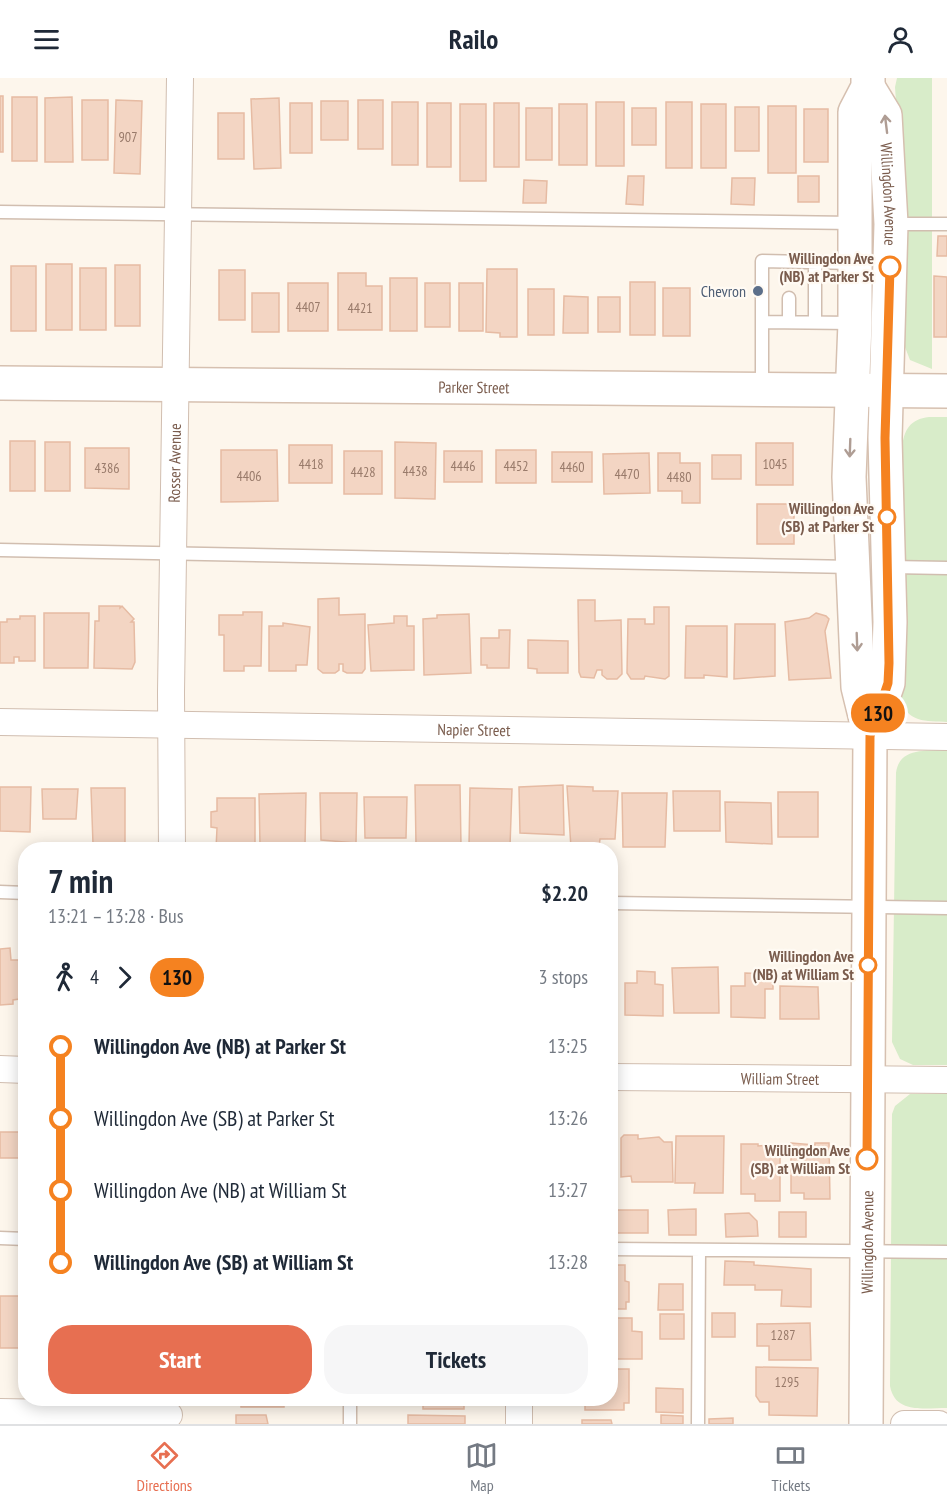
<!DOCTYPE html>
<html lang="en">
<head>
<meta charset="utf-8">
<style>
  body { margin:0; font-family:"PT Sans Narrow",sans-serif; background:#f6f6f7; color:#1f2937; height:100vh; display:flex; flex-direction:column; font-size:22px; white-space:nowrap }
  * { box-sizing:border-box; margin:0 }
  p { font-size:20px; color:#747a83 }
  .icon { flex:none; width:33px; height:33px; fill:none; stroke:currentColor; stroke-width:2; stroke-linecap:round; stroke-linejoin:round }
  .map { position:relative; flex:1; overflow:hidden }
  .sheet { position:absolute; left:18px; top:764px; width:600px; height:564px; display:flex; flex-direction:column; background:#fff; border-radius:24px; box-shadow:0 3px 15px #0003 }
  .sheet>* { flex:none }
  .badge { padding:0 12px; border-radius:20px; font-size:21px; line-height:39px }
  .map>.badge { position:absolute; translate:-50% -50%; box-shadow:0 0 0 3px #fff }
  .legs { display:flex; align-items:center; gap:9px; height:66px; padding:0 30px; font-size:20px }
  .legs p { margin-inline-start:auto }
  .overview { display:flex; align-items:center; justify-content:space-between; height:102px; padding:0 30px }
  h1 { font-size:33px; font-weight:700; line-height:45px }
  .button { display:flex; gap:12px; margin-top:auto; padding:12px 30px }
  .button a { flex:1; height:69px; border-radius:24px; background:#e76f51; color:#fff; font-size:24px; font-weight:700; line-height:69px; text-align:center }
  .button a+a { background:#f6f6f7; color:#1f2937 }
  ul { padding:0 30px; list-style:none }
  li { display:flex; align-items:center; gap:21px; height:72px; font-size:22px }
  li i { display:grid; place-items:center; width:9px; height:100%; margin:0 8px; background:currentColor }
  li i::after { content:''; width:15px; height:15px; margin:-8px; border:4px solid; border-radius:50%; background:#fff }
  li p { margin-inline-start:auto }
  li:first-child i { background:linear-gradient(#0000 50%,currentColor 0) }
  li:last-child i { background:linear-gradient(currentColor 50%,#0000 0) }
  header { display:flex; justify-content:space-between; align-items:center; height:78px; padding:0 30px; background:#fff; font-size:27px; font-weight:700 }
  .dock { display:flex; justify-content:space-around; align-items:center; height:84px; border-top:2px solid #e0e1e3; background:#fff; font-size:16px; color:#747a83 }
  .dock a { display:grid; justify-items:center; gap:3px }
  .dock .active { color:#e76f51 }
  .map>svg:first-child { display:block }
  .green { fill:#d8ecc9 }
  .building { fill:#f3d5c3; stroke:#e6bba3; stroke-width:1.5 }
  .lines { fill:none; stroke-linecap:round; stroke-linejoin:round }
  .lane-casing { stroke:#d1beb0; stroke-width:15 }
  .street-casing { stroke:#d1beb0; stroke-width:28 }
  .secondary-casing { stroke:#d6c0b0; stroke-width:36 }
  .lane { stroke:#fff; stroke-width:12 }
  .street { stroke:#fff; stroke-width:26 }
  .secondary { stroke:#fff; stroke-width:33 }
  .oneway { stroke:#af9d94 }
  .line-1-casing { stroke:#fff; stroke-width:14 }
  .line-1 { stroke:#f58220; stroke-width:9 }
  .stop-1-dot { fill:#fff; stroke:#f58220; stroke-width:3 }
  .service-dot { fill:#5c6f8a; stroke:#fffaf3; stroke-width:2 }
  .labels { text-anchor:middle; stroke-width:4.5; stroke-linejoin:round; paint-order:stroke }
  .number-label { font-size:14px; fill:#987a6a }
  .street-label { font-size:16px; fill:#7a5c4d; stroke:#fffaf3 }
  .stop-label { font-size:16px; font-weight:bold; fill:#7a5c4d; stroke:#fffaf3; text-anchor:end }
  .service-label { font-size:16px; fill:#4e5e75; stroke:#fffaf3; text-anchor:end }
</style>
</head>
<body>
<header><svg class="icon" aria-label="menu" viewBox="0 0 24 24"><path d="M4 6h16M4 12h16M4 18h16"/></svg>Railo<svg class="icon" aria-label="person" viewBox="0 0 24 24"><circle cx="12" cy="8" r="4"/><path d="M4 21q1-7 8-7t8 7"/></svg></header>
<div class="map">
<svg width="947" height="1346" viewBox="0 0 947 1346">
  <rect width="100%" height="100%" fill="#fdf6ec"/>
  <!-- green -->
  <path class="green" d="M897 0H932V291L910 282 903 264V129L895 9Z
    M929 339H947V644C927 643 905 645 902 620L906 498 902 369C904 352 910 341 929 339Z
    M947 672V987H913L900 981 892 964 896 695C899 669 927 673 947 672Z
    M910 1016H947V1330C924 1330 895 1336 890 1308L892 1036 895 1028Z"/>
  <!-- building -->
  <path class="building" d="M0 18H3V74H0Z
    M12 19H37V83H12Z
    M72 19 73 84H45V20Z
    M279 20 281 90 254 91 251 21Z
    M82 22H108V82H82Z
    M116 22 142 23 140 96 114 95Z
    M358 22H383V71H358Z
    M321 23H348V62H321Z
    M392 24H418V87H392Z
    M596 24H624V88H596Z
    M666 24H692V90H666Z
    M290 25H312V75H290Z
    M427 25H451V89H427Z
    M494 25H519V89H494Z
    M460 26H486V103H460Z
    M559 26H587V87H559Z
    M701 26H726V90H701Z
    M768 28H796V95H768Z
    M735 29H759V73H735Z
    M526 30H552V82H526Z
    M632 30H656V67H632Z
    M804 31H828V84H804Z
    M218 35H244V81H218Z
    M628 98H644L643 127 626 126Z
    M798 98H819V124H798Z
    M732 100H755L754 127 731 126Z
    M524 102 547 103 546 125H523Z
    M938 158H947V178H937Z
    M46 186H72V252H46Z
    M115 187H140V248H115Z
    M11 188H36V253H11Z
    M80 190H106V252H80Z
    M487 191H517V259H500V255L486 254Z
    M219 192H245V242H219Z
    M338 195H366V208H382V252H338Z
    M934 198 947 199V259H934Z
    M390 200H417V253H390Z
    M630 204H655V257H630Z
    M288 205H328V253H288Z
    M425 205H450V249H425Z
    M459 205H483V253H459Z
    M663 210H690V258H663Z
    M528 211H554V257H528Z
    M252 215H279V254H252Z
    M564 218 588 219V255H563Z
    M598 219H620V254H598Z
    M10 363H35V413H10Z
    M45 364H70V413H45Z
    M395 364 436 365 435 421 395 420Z
    M756 365H793V407H756Z
    M289 367H332V405H289Z
    M85 370H129V411L85 410Z
    M221 372H277L278 423 221 424Z
    M496 372H536V405H496Z
    M344 373H382V416H344Z
    M444 373H482V404H444Z
    M552 374H592V404H552Z
    M649 375 650 415 604 416 603 376Z
    M658 375H680V385H700V425H682V413H658Z
    M712 377H741V401H712Z
    M757 426H794V466H757Z
    M339 520V537L365 536V591L362 595H347L343 593V586H339V592L335 595H323L318 591V521Z
    M578 522H595V543L621 542 622 596 617 601H607L602 597V592H597L594 600 581 599 579 594Z
    M99 528H120V530L122 528 134 541 131 544H134L135 584 132 591 94 590 95 543H99Z
    M654 529H669V598L665 601 645 598 644 601H631L627 595 628 541H645V546H654Z
    M243 534H262L261 588H244V593H224V557H219V537H243Z
    M44 535H89L88 590H44Z
    M816 535 826 538 829 541 825 553 831 600 789 602 785 544 809 540Z
    M469 536 471 595 424 597 423 541 437 540V537Z
    M20 538H35V583H19V579H14V585H0V544H7V541H20Z
    M394 538H407V548H414V592L371 593 368 547 394 545Z
    M283 545 310 549 307 587H296V593H269V548H283Z
    M735 546H775V598L734 601Z
    M686 548H727V599L704 597V600H685Z
    M499 552H510L509 590H487V587H481V560H499Z
    M528 562 568 563V595H537V591L528 590Z
    M415 707H460L461 768 416 766Z
    M563 707 564 757 520 755 519 709Z
    M567 708 593 709V713H618L615 761H600L599 769 571 770Z
    M0 709H31L30 754 0 753Z
    M91 710H125V767L93 766Z
    M470 710 512 711 510 768H469Z
    M42 711H78L76 741H43Z
    M673 713H720V753H674Z
    M778 714H818V759H778Z
    M306 715 305 767H260L259 716Z
    M320 715H357L356 765 321 762Z
    M622 715H667L665 769H623Z
    M364 719H407L406 760H365Z
    M217 720H255V771H216L217 750 211 749V734L217 733Z
    M725 724 771 725 772 766 726 764Z
    M10 870 11 882H26V920L13 922V926L0 927V871Z
    M718 889 719 935H674L672 890Z
    M637 893 655 894V906L663 907V938L625 937V905H637Z
    M745 895 773 896V911H765V940L731 939V908H745Z
    M610 898H617L615 936H610Z
    M780 908 818 909 819 941H780Z
    M0 1054H23L24 1080H0Z
    M624 1057H638V1061L659 1059 664 1064H672L673 1104H632L631 1098 621 1099V1060Z
    M676 1058H724L723 1115H694L695 1105H675Z
    M791 1065 815 1067V1065H829L830 1121H804V1115H791Z
    M741 1066H758V1068L780 1066V1123H755V1116H741Z
    M696 1131V1157H669L668 1132Z
    M615 1132H648V1155H615Z
    M779 1134H806V1159H779Z
    M749 1135 757 1143 758 1158 726 1159 725 1136Z
    M725 1183 754 1184V1187L811 1191V1229L781 1228 782 1212H755V1207H724Z
    M610 1187H625V1203L629 1204V1224H626V1231H610Z
    M659 1206H683V1232H658Z
    M0 1218H26V1270H0Z
    M712 1235H735V1259H712Z
    M660 1236H684V1261H660Z
    M610 1240H632V1253L642 1254V1281H610Z
    M810 1245 811 1282H769V1268H757V1246Z
    M756 1289 818 1290 817 1338 769 1337V1324H760L756 1318Z
    M610 1291H629V1325H624V1332H585V1320H610Z
    M656 1310 683 1311V1335L656 1334Z
    M241 1320H284V1329H241Z
    M423 1320H464V1331H423Z
    M236 1337H266L268 1346H236Z
    M408 1337 465 1338V1346H408Z
    M661 1337 683 1338V1346H661Z
    M733 1340V1346H709V1341Z
    M582 1342H611L612 1346H582Z"/>
  <g class="lines">
    <!-- lane casing -->
    <g class="lane-casing">
      <path id="lane" d="M0 134 853 145
        M891 146H947
        M815 184V244
        M789 220V244
        M853 245 762 244V183L853 185
        M762 309V244
        M0 472 853 489
        M891 489 947 490
        M0 814 26 815
        M610 825 947 830
        M0 1160 26 1161
        M610 1171 947 1174
        M350 1346V1320
        M698 1346 699 1174"/>
    </g>
    <!-- street casing -->
    <g class="street-casing">
      <g id="street">
        <path id="s1" d="M0 644 947 659"/>
        <path id="s2" d="M172 771 171 615 180 0"/>
        <path d="M0 991 26 992"/>
        <path id="s3" d="M610 999 947 1002"/>
        <path d="M0 1334 169 1337"/>
        <path d="M519 1346V1320"/>
        <path d="M904 1346H939"/>
      </g>
    </g>
    <!-- secondary casing -->
    <g class="secondary-casing">
      <g id="secondary">
        <path id="s4" d="M868 9 885 37 891 146 885 360 890 544 888 605 870 658"/>
        <path id="s5" d="M0 305 947 313"/>
        <path id="s6" d="M866 1346 870 658 858 609 849 399 855 245V34L868 9V0"/>
      </g>
    </g>
    <!-- lane -->
    <use href="#lane" class="lane"/>
    <!-- street -->
    <use href="#street" class="street"/>
    <!-- secondary -->
    <use href="#secondary" class="secondary"/>
  </g>
  <!-- one-way arrows -->
  <defs><path id="oneway-shaft" d="M-6 0H5M1.5-3L5.5 0L1.5 3" fill="none" stroke-width="1.6" stroke-linecap="round" stroke-linejoin="round" transform="scale(1.5)"/></defs>
  <g class="oneway">
    <use href="#oneway-shaft" transform="translate(886 46) rotate(-97)"/>
    <use href="#oneway-shaft" transform="translate(850 370) rotate(92)"/>
    <use href="#oneway-shaft" transform="translate(857 564) rotate(88)"/>
  </g>
  <g class="lines">
    <!-- line-1 casing -->
    <g class="line-1-casing">
      <path id="line-1" d="M867 1081 870 658 888 605 889 585 885 360 890 189"/>
    </g>
    <!-- line-1 -->
    <use href="#line-1" class="line-1"/>
  </g>
  <!-- markers -->
  <g class="stop-1-dot">
    <circle cx="890" cy="189" r="10"/>
    <circle cx="887" cy="439" r="8"/>
    <circle cx="868" cy="887" r="8"/>
    <circle cx="867" cy="1081" r="10"/>
  </g>
  <circle class="service-dot" cx="758" cy="213" r="6"/>
  <g class="labels">
    <!-- number labels -->
    <g class="number-label">
      <text x="128" y="64">907</text>
      <text x="308" y="234">4407</text>
      <text x="360" y="235">4421</text>
      <text x="311" y="391">4418</text>
      <text x="775" y="391">1045</text>
      <text x="463" y="393">4446</text>
      <text x="516" y="393">4452</text>
      <text x="572" y="394">4460</text>
      <text x="107" y="395">4386</text>
      <text x="415" y="398">4438</text>
      <text x="363" y="399">4428</text>
      <text x="627" y="401">4470</text>
      <text x="249" y="403">4406</text>
      <text x="679" y="404">4480</text>
      <text x="783" y="1262">1287</text>
      <text x="787" y="1309">1295</text>
    </g>
    <!-- street labels -->
    <g class="street-label">
      <text dy="6" stroke="none"><textPath href="#s4" startOffset="112">Willingdon Avenue</textPath></text>
      <text dy="6" stroke="none"><textPath href="#s5" startOffset="474">Parker Street</textPath></text>
      <text dy="6" stroke="none"><textPath href="#s2" startOffset="386">Rosser Avenue</textPath></text>
      <text dy="6" stroke="none"><textPath href="#s1" startOffset="474">Napier Street</textPath></text>
      <text dy="6" stroke="none"><textPath href="#s3" startOffset="170">William Street</textPath></text>
      <text dy="6" stroke="none"><textPath href="#s6" startOffset="182">Willingdon Avenue</textPath></text>
    </g>
    <!-- stop labels -->
    <g class="stop-label">
      <text x="874" y="186">Willingdon Ave<tspan x="874" dy="18">(NB) at Parker St</tspan></text>
      <text x="874" y="436">Willingdon Ave<tspan x="874" dy="18">(SB) at Parker St</tspan></text>
      <text x="854" y="884">Willingdon Ave<tspan x="854" dy="18">(NB) at William St</tspan></text>
      <text x="850" y="1078">Willingdon Ave<tspan x="850" dy="18">(SB) at William St</tspan></text>
    </g>
    <!-- service labels -->
    <g class="service-label">
      <text x="746" y="219">Chevron</text>
    </g>
  </g>
</svg>
<b class="badge" style="left:878px;top:635px;background:#f58220;color:#111">130</b>
<section class="sheet">
<div class="overview"><div><h1>7 min</h1><p>13:21 – 13:28 · Bus</p></div><b>$2.20</b></div>
<div class="legs"><svg class="icon" aria-label="walk" viewBox="0 0 24 24"><circle cx="13" cy="4" r="2"/><path d="M13 8l-2 6 4 7M11 14l-3 7M7 12l3-4h3l4 4"/></svg>4<svg class="icon" aria-label="forward" viewBox="0 0 24 24"><path d="M9 5l7 7-7 7"/></svg><b class="badge" style="background:#f58220;color:#111">130</b><p>3 stops</p></div>
<ul>
<li><i style="color:#f58220"></i><b>Willingdon Ave (NB) at Parker St</b><p>13:25</p></li>
<li><i style="color:#f58220"></i><span>Willingdon Ave (SB) at Parker St</span><p>13:26</p></li>
<li><i style="color:#f58220"></i><span>Willingdon Ave (NB) at William St</span><p>13:27</p></li>
<li><i style="color:#f58220"></i><b>Willingdon Ave (SB) at William St</b><p>13:28</p></li>
</ul>
<div class="button"><a>Start</a><a>Tickets</a></div>
</section>
</div>
<nav class="dock">
<a class="active"><svg class="icon" aria-label="directions" viewBox="0 0 24 24"><path d="M12 3l9 9-9 9-9-9zM9 14v-3h6M13 9l2 2-2 2"/></svg>Directions</a>
<a><svg class="icon" aria-label="map" viewBox="0 0 24 24"><path d="M3 6l6-2 6 2 6-2v14l-6 2-6-2-6 2zM9 4v14M15 6v14"/></svg>Map</a>
<a><svg class="icon" aria-label="tickets" viewBox="0 0 24 24"><path d="M3 7h18v10H3zM15 7v10"/></svg>Tickets</a>
</nav>
</body>
</html>
